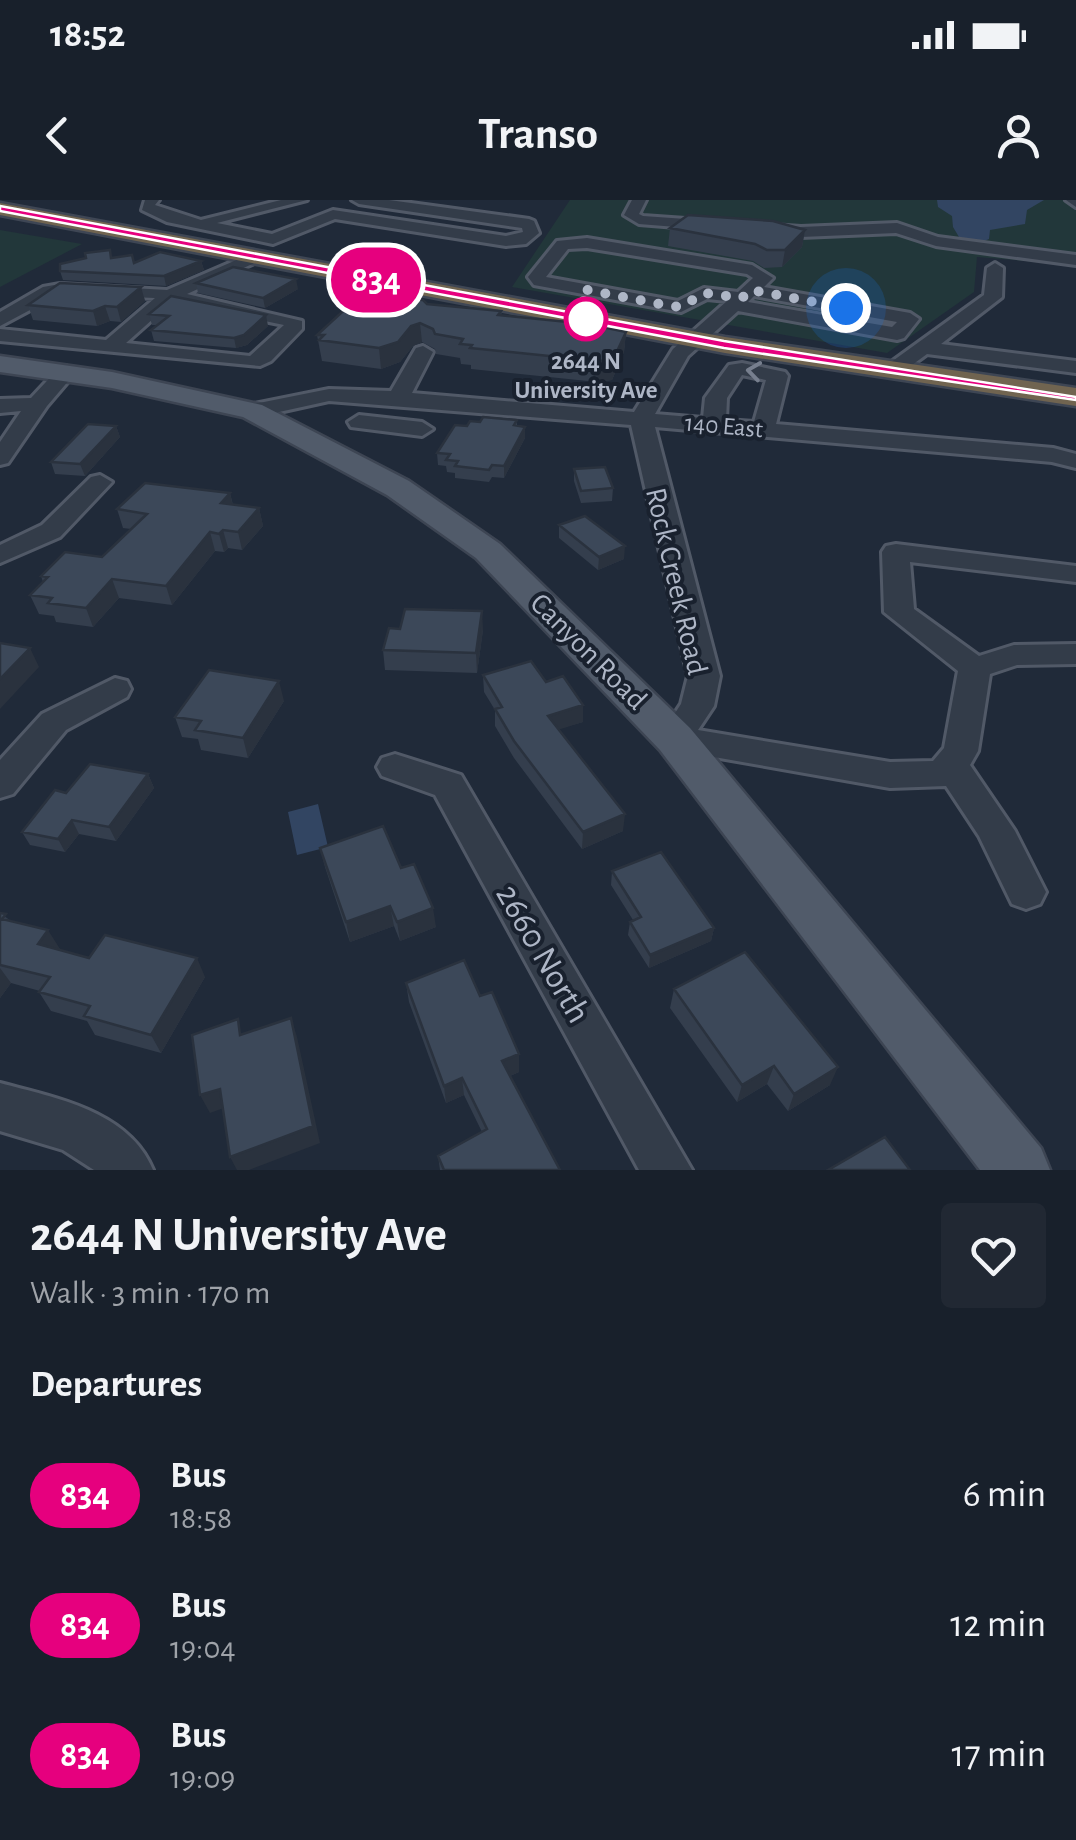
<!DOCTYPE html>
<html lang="en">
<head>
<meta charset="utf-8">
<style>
  body { margin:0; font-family:"Alegreya Sans",sans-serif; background:#212833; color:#f1f3f6; height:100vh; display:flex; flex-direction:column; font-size:38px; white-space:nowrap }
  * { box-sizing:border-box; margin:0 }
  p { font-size:32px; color:#9fa3a9 }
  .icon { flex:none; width:55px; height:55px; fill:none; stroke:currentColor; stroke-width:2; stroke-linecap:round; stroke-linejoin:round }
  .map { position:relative; height:970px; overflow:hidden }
  .drawer { display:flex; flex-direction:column; background:#18202b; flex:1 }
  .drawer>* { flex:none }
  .badge { padding:0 20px; border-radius:32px; font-size:35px; line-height:65px }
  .you { position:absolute; width:50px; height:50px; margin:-25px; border:8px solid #fff; border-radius:50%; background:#1a73e8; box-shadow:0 0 0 15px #1a73e833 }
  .map>.badge { position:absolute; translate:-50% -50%; box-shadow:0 0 0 5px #fff }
  h2 { padding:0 30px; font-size:38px; line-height:90px }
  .round { display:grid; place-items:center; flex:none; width:105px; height:105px; border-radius:10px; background:#212833 }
  .headline { display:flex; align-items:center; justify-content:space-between; height:170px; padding:0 30px }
  h1 { font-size:48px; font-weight:700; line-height:75px }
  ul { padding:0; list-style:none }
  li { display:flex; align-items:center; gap:30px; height:130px; padding:0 30px }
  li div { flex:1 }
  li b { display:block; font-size:38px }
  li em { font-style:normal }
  li .badge { min-width:110px; font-weight:700; text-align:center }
  .status { display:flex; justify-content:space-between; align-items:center; height:70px; padding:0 50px; background:#18202b; direction:ltr }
  .status svg { height:28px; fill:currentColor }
  header { display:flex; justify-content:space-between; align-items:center; height:130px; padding:0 30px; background:#18202b; font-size:45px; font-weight:700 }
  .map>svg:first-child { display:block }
  .green { fill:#22373a }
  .water { fill:#324562 }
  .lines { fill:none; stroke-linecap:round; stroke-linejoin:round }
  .minor-casing { stroke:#515967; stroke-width:6 }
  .major-casing { stroke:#3d4553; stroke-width:5 }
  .highway-casing { stroke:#3e4654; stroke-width:5 }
  .minor { fill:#333c49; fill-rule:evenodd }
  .major { fill:#515b6a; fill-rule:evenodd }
  .highway { fill:#706450; fill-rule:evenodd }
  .wall { fill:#343e4d }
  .shaded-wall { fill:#2a323e }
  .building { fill:#3c4859; stroke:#2a323e; stroke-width:2.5 }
  .oneway { stroke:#777f8e }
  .line { fill:#e6007e; stroke:#fff; stroke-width:2.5 }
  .walk { stroke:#aeb6c6; stroke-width:10; stroke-dasharray:0 18 }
  .stop-dot { fill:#fff; stroke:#e6007e; stroke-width:5 }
  .labels { text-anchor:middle; stroke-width:8; stroke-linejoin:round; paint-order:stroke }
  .far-stop-label { font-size:25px; font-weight:bold; fill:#aeb6c6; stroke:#19212e }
  .far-street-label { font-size:25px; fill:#aeb6c6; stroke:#19212e }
  .street-label { font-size:30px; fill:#aeb6c6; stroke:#19212e }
  .near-street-label { font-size:35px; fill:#aeb6c6; stroke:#19212e }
</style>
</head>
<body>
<div class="status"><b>18:52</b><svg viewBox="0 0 49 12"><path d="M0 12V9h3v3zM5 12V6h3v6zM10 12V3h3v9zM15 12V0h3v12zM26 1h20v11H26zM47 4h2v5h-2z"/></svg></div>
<header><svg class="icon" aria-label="back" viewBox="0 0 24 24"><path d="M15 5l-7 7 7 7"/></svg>Transo<svg class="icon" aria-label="person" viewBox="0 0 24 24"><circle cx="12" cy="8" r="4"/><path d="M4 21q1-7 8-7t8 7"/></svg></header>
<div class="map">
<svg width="1076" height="970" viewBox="0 0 1076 970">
  <rect width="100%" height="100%" fill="#202a39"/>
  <!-- green -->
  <path class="green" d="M570 0H1076V65L977 57 974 92 887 153 512 87Z
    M0 30 82 44 0 87Z"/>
  <!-- water -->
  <path class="water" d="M937 0H1044L1027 10 1025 24 990 30 989 39 982 42 959 37 953 27 952 16 938 7Z
    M318 604 328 647 297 655 288 612Z"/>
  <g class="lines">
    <!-- minor casing -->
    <g class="minor-casing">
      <path id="minor" d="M145 0H159L155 5 201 20 281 0H307L217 23 272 34 333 10 506 36 523 32 522 28 359 4 352 0H389L529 19 534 21 539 33 526 44 506 46 335 19 273 44 167 22 142 10Z
        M632 0H646L639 14 643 16 801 27 897 23 938 37 1076 55V65L936 46 896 33 801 37 639 24 624 15Z
        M1066 0H1076V7Z
        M587 38 752 65 773 78 764 87 910 113 919 119 904 138 897 140 738 111 688 156 655 214 703 218 705 198 729 165 742 163 785 172 788 176 776 224 1053 248 1076 254V268L1052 262 655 227 720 476 714 506 698 530 890 562 933 561 944 548 958 471 884 412 882 352 886 346 896 344 1076 366V382L910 362 914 409 979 456 1014 445 1076 444V464L1017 465 990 474 978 551 970 565 1015 631 1046 692 1040 704 1026 709 1012 704 979 636 946 586 890 588 663 548 658 539 681 504 688 476 631 225 329 201 252 218 241 211 244 206 329 189 391 191 416 148 423 146 433 152 412 193 634 212 673 149 727 101 707 99 681 112 534 85 528 77 557 41ZM587 48 747 74 753 78 738 92 704 88 678 101 546 77 568 49ZM754 96 897 122 892 127 748 102ZM742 175 766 180 754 222 726 220 727 198Z
        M255 52 263 57 261 60 187 94 302 121V129L271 161 260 166 0 141V129L106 140 155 98 60 94 0 126V112L43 87 60 84 167 90ZM172 102 284 125 250 156 126 143Z
        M995 63 1003 68 1002 97 941 144 1076 161V173L927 154 897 176H883L880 172 883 168 984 95 987 68Z
        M66 166 76 172 47 206 8 263 0 265V242L21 211 0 213V199L31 198 59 168Z
        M359 215 422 222 433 229 422 236 351 227 348 222Z
        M100 275 112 282 60 337 0 363V345L42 325 91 277Z
        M115 478 127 481 131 489 127 497 66 530 13 594 0 598V560L42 514Z
        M395 554 461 575 692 970H639L435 595 382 576 377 567 382 558Z
        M0 883C56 898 129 911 153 970H94L63 950 0 931Z"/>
    </g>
    <!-- major casing -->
    <g class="major-casing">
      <path id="major" d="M0 156 112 172 262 205 409 281 500 344 690 528 1041 948 1050 970H980L660 550 476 358 387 295 243 217 112 188 0 172Z"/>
    </g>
    <!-- highway casing -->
    <g class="highway-casing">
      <path id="highway" d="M0 3 725 137 1076 188V206L725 153 0 15Z"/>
    </g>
    <!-- minor -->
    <use href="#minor" class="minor"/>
    <!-- major -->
    <use href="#major" class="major"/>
    <!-- highway -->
    <use href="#highway" class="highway"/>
  </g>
  <!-- wall -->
  <path class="wall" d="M670 28 805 30 802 47 782 67 764 68 753 61 668 46Z
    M112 58 134 63 201 61 204 70 166 86 63 80 60 71Z
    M196 83 298 89 265 108 198 93Z
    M141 87 145 101 121 122 110 121 97 126 33 120 28 105Z
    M427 104 501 111 502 116 626 132 624 152 612 180 597 182 471 169V165L461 164 460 158 436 154 435 149 422 142 413 146 400 162 381 169 322 161 317 135Z
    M149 114 268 126 247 145 236 148 154 141 151 130 157 125H152Z
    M517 220V226L525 227V238L504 278 492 277 489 282 455 278V273L447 272 446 266 438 265 437 253 467 226 480 222Z
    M116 226 120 237 85 276 55 274 51 262Z
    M574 269 613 288 612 301 581 303 574 281Z
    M230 293 233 305 259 308 263 326 242 350 228 348 224 352 215 351 172 405 119 398 93 427 56 422 54 416 39 414 30 395 43 382 41 376 102 357 131 329 123 328 117 309Z
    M559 325 624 359 598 370 559 338Z
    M483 430 477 473 385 470 383 450Z
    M483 475 546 482 583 522 558 529 623 631 582 649 514 558 495 526V510L484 492Z
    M284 501 248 558 201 550 198 539 182 537 175 517Z
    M148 574 154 588 116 641 79 634 65 652 30 645 22 632 66 593Z
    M320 648 401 668 436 727 400 741 394 726 350 742 325 667Z
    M612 671 714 728 711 741 649 768 628 735 630 722 633 720 611 685Z
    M0 713 11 721 60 749 59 750 89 758 205 777 161 853 95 835 87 821 51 811 39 792 40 791 11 783 0 798Z
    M406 783 480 796 519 872 510 876 560 970H440L438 956 482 932 464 895 446 903 409 802Z
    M674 789 830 885 788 911 767 884 737 902 670 808Z"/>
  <!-- shaded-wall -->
  <path class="shaded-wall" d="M805 30 802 47 782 67 785 50Z
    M201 61 204 70 166 86 164 76Z
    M296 79 298 89 265 108 263 98Z
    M141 87 145 101 121 122 117 107Z
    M105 106 110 121 97 126 93 111Z
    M266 115 268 126 247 145 236 148 234 138Z
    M420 123 422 142 413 146 400 162 381 169 379 148 411 126Z
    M626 132 624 152 612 180 597 182 598 161Z
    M116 226 120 237 85 276 80 264Z
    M525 227V238L504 278V266Z
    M230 293 234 311 221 303Z
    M259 308 263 326 242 350 238 332Z
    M223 330 228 348 224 352 219 334Z
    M210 332 215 351 172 405 166 386Z
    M625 346 624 359 598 370 599 357Z
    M112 379 119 398 93 427 86 408Z
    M482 411 483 430 477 473 476 453Z
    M30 448 39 467 0 509V479Z
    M279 481 284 501 248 558 243 538Z
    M583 505V522L548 533V516Z
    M148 574 154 588 116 641 109 627Z
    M625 614 623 631 582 649 583 632Z
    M72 620 79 634 65 652 58 639Z
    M390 706 394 726 350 742 346 722Z
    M433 708 436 727 400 741 397 722Z
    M714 728 711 741 649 768 650 755Z
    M48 730 60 749 50 764 38 744Z
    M197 758 205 777 161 853 151 835Z
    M0 768 11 783 0 798Z
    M291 818 297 837 320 943 249 970H237L230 957Z
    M519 854V872L503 879 502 861Z
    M774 866 767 884 737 902 742 885Z
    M838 867 830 885 788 911 794 894Z
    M462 878 464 895 446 903 444 886Z
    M220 889 229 906 210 913 200 895Z"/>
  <!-- building -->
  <path class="building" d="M688 15 773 21 805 30 785 50H767L755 44 670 28Z
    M110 50 111 58 132 55 134 63 160 52 201 61 164 76 60 71V64L86 58 85 53Z
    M233 67 296 79 263 98 196 83Z
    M60 83 141 87 117 107 105 106 93 111 28 105Z
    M171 96 266 115 244 135 234 138 151 130 169 116 149 114Z
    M366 96 423 100 427 104 501 111 498 115 588 124 626 132 613 160 598 161 470 148 472 145 460 144 463 139 435 134 433 129 420 123 411 126 398 142 379 148 319 140 324 135H317L354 101Z
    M483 217 517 220 514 225 525 227 504 266 492 265 489 270 455 266 458 261 446 260 450 254 437 253 455 225 467 226 470 221 480 222Z
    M88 224 116 226 80 264 51 262Z
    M605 267 613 288 581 291 574 269Z
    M145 283 230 293 221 303 259 308 238 332 223 330 219 334 210 332 166 386 112 379 86 408 48 403 52 398 30 395 48 377 41 376 65 352 102 357 147 314 117 309Z
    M585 316 625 346 599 357 559 325Z
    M405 409 482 411 476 453 383 450 389 428 400 429Z
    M0 443 30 448 0 479Z
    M531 461 546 482 563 476 583 505 548 516 625 614 583 632 514 541 495 509 502 507 483 475Z
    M209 470 279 481 243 538 195 530 201 521 175 517Z
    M90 564 148 574 109 627 72 620 58 639 22 632 55 590 66 593Z
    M383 626 401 668 414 664 433 708 397 722 390 706 346 722 320 648Z
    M661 652 714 728 650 755 630 722 641 717 612 671Z
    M0 713 6 714 2 719 48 730 38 744 89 758 105 735 197 758 151 835 84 816 90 806 39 792 50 777 0 765Z
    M745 752 838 867 794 894 774 866 742 885 674 789Z
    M464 760 480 796 492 792 519 854 502 861 560 970H444L438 956 487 929 462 878 444 886 406 783Z
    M291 818 313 926 230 957 220 889 200 895 192 835 238 819 240 835Z
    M885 937 910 970H828Z"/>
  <!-- one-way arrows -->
  <defs><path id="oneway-chevron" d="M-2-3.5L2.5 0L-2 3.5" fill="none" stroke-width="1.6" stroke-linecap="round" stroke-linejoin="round" transform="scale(2.5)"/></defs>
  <use class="oneway" href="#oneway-chevron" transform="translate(754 171) rotate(-172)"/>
  <!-- line -->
  <path class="line" d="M0 6 724 141 1076 197V200L724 148 0 11Z"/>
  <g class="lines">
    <!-- walk -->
    <path class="walk" d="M586 119 582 89 670 106 681 107 704 93 742 98 751 90 846 108"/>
  </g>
  <!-- markers -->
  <circle class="stop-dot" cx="586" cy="119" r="20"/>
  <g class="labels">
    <!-- far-stop labels -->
    <g class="far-stop-label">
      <text x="586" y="169">2644 N<tspan x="586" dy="29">University Ave</tspan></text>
    </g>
    <!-- far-street labels -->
    <g class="far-street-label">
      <text transform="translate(724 225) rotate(5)" y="9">140 East</text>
    </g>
    <!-- street labels -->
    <g class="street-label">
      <text transform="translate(677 381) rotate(77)" y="10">Rock Creek Road</text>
      <text transform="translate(589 451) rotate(45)" y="10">Canyon Road</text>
    </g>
    <!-- near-street labels -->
    <g class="near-street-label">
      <text transform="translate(544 753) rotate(60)" y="12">2660 North</text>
    </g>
  </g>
</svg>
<div class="you" style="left:846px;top:108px"></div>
<b class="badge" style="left:376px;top:80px;background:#e6007e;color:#fff">834</b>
</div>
<section class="drawer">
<div class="headline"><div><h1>2644 N University Ave</h1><p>Walk · 3 min · 170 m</p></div><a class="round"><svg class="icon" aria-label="heart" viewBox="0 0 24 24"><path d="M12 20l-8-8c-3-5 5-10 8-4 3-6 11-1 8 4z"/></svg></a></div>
<h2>Departures</h2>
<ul>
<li><span class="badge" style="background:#e6007e;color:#fff">834</span><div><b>Bus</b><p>18:58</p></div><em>6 min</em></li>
<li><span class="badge" style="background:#e6007e;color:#fff">834</span><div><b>Bus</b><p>19:04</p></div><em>12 min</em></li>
<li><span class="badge" style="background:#e6007e;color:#fff">834</span><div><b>Bus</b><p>19:09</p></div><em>17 min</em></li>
</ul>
</section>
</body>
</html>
